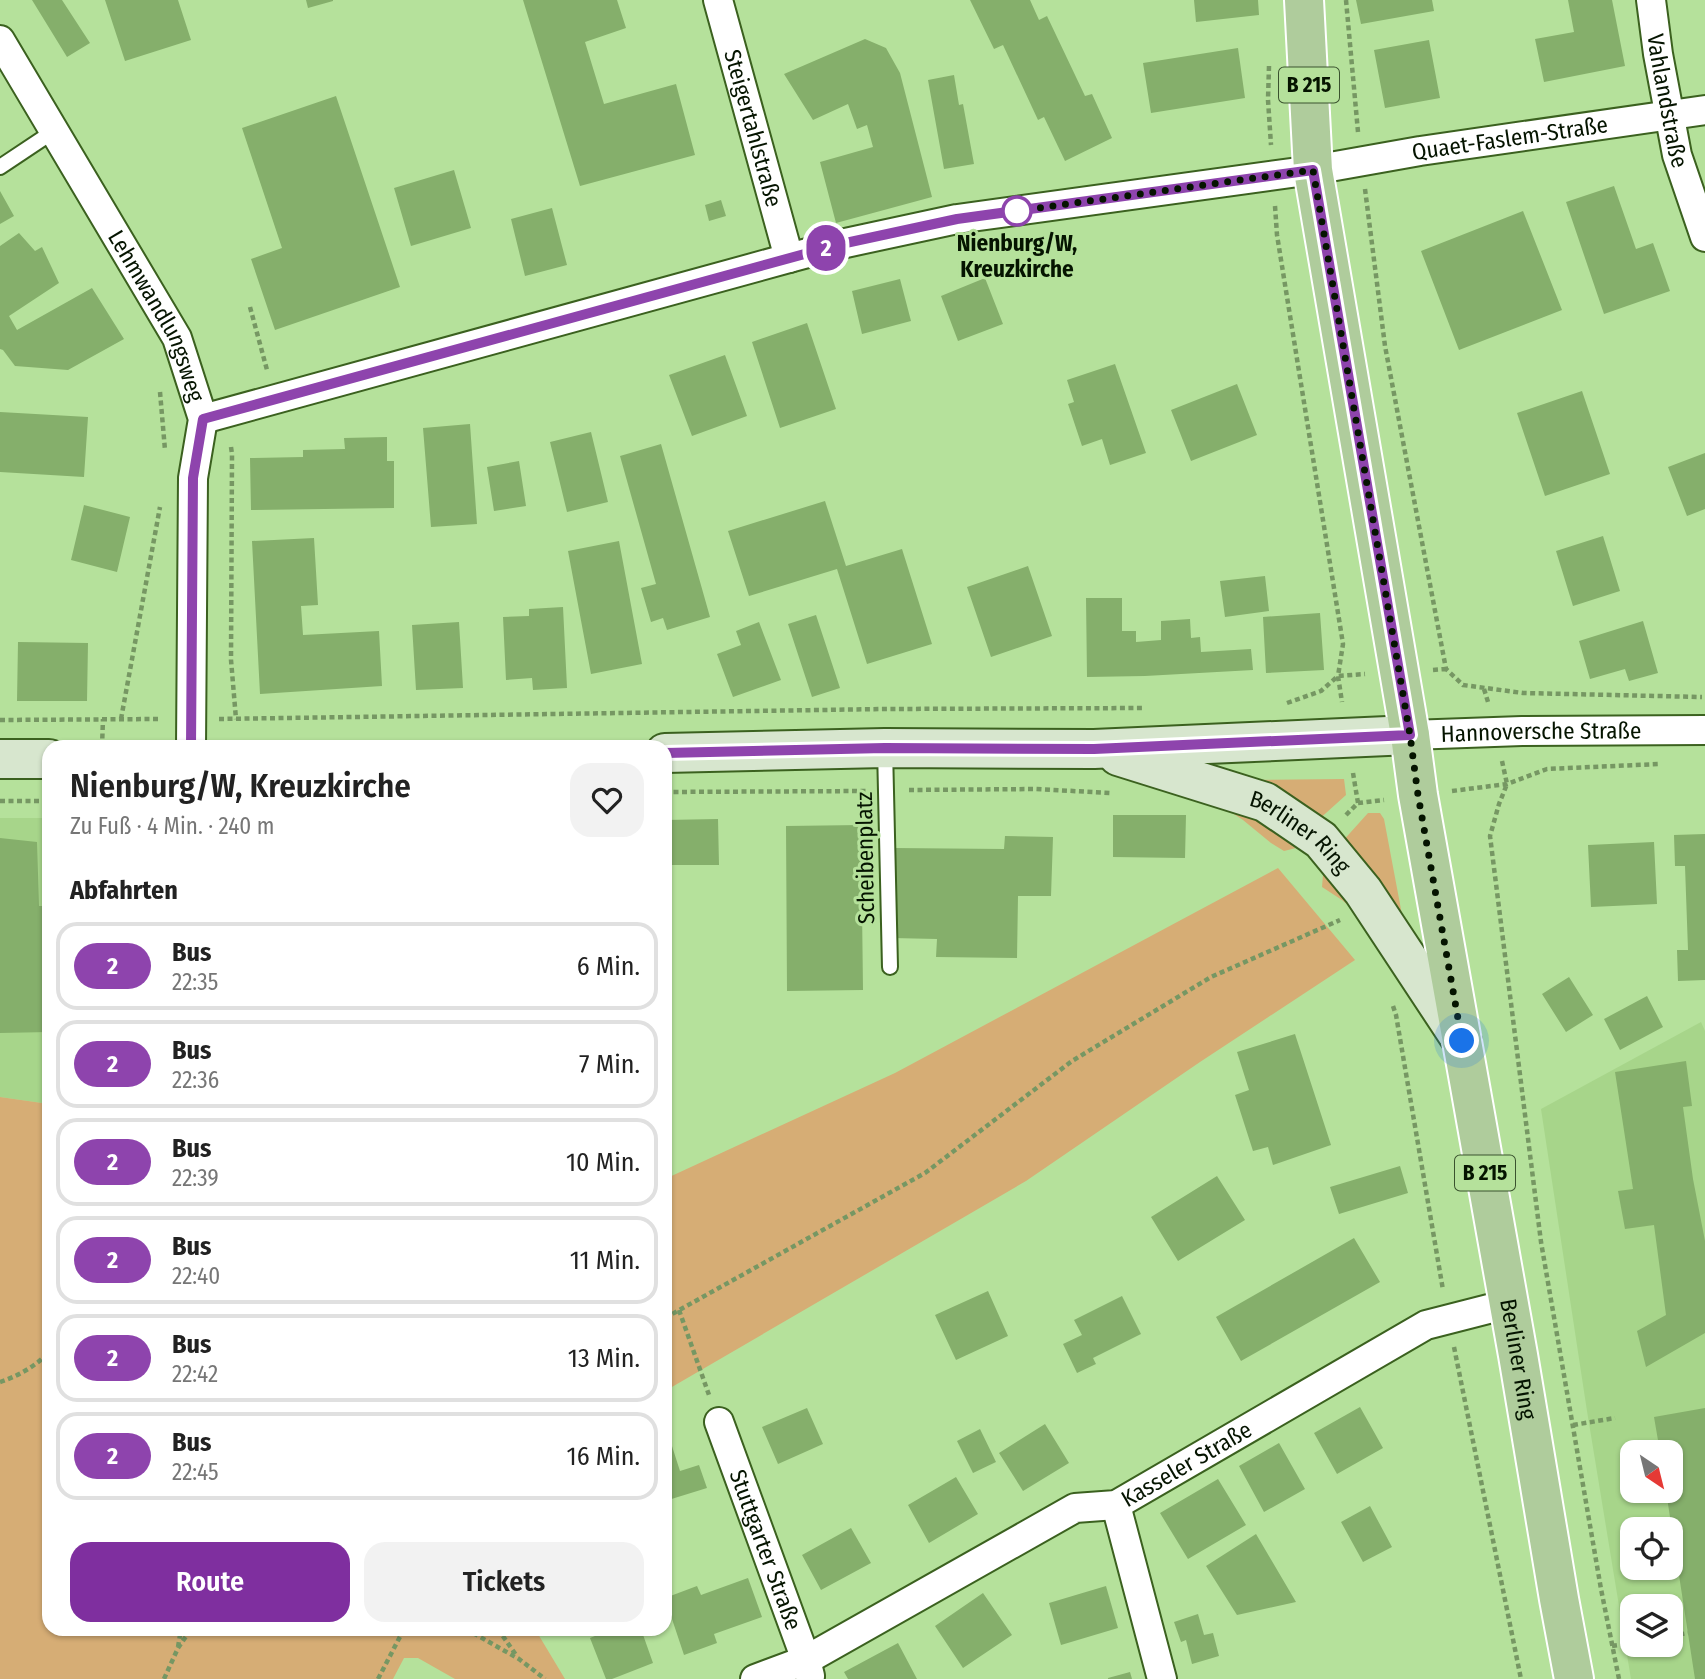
<!DOCTYPE html>
<html lang="de">
<head>
<meta charset="utf-8">
<style>
  body { margin:0; font-family:"Fira Sans Condensed",sans-serif; background:#f2f2f2; color:#222; height:100vh; display:flex; flex-direction:column; font-size:26px; white-space:nowrap }
  * { box-sizing:border-box; margin:0 }
  p { font-size:23px; color:#767676 }
  .icon { flex:none; width:38px; height:38px; fill:none; stroke:currentColor; stroke-width:2; stroke-linecap:round; stroke-linejoin:round }
  .map { position:relative; flex:1; overflow:hidden }
  .drawer { position:absolute; left:42px; top:740px; width:630px; height:896px; display:flex; flex-direction:column; background:#fff; border-radius:21px; box-shadow:0 2px 5px #0004 }
  .drawer>* { flex:none }
  .badge { padding:0 14px; border-radius:23px; font-size:24px; line-height:46px }
  .needle { width:46px; rotate:145deg }
  .fabs { position:absolute; left:1620px; top:1440px; display:grid; gap:14px }
  .fabs a { display:grid; place-items:center; width:63px; height:63px; border-radius:14px; background:#fff; box-shadow:0 2px 5px #0004; font-size:35px }
  .you { position:absolute; width:35px; height:35px; margin:-18px; border:5px solid #fff; border-radius:50%; background:#1a73e8; box-shadow:0 0 0 10px #1a73e833 }
  .map>.badge { position:absolute; translate:-50% -50%; box-shadow:0 0 0 4px #fff }
  h2 { padding:0 28px; font-size:26px; line-height:63px }
  .round { display:grid; place-items:center; flex:none; width:74px; height:74px; border-radius:21px; background:#f2f2f2 }
  .overview { display:flex; align-items:center; justify-content:space-between; height:119px; padding:0 28px }
  h1 { font-size:33px; font-weight:600; line-height:52px }
  .button { display:flex; gap:14px; margin-top:auto; padding:14px 28px }
  .button a { flex:1; height:80px; border-radius:21px; background:#7f2f9f; color:#fff; font-size:28px; font-weight:600; line-height:80px; text-align:center }
  .button a+a { background:#f2f2f2; color:#222 }
  ul { padding:0; list-style:none }
  li { display:flex; align-items:center; gap:21px; height:88px; margin:0 14px 10px; padding:0 14px; border:4px solid #e0e0e0; border-radius:21px }
  li div { flex:1 }
  li b { display:block; font-size:26px }
  li em { font-style:normal }
  li .badge { min-width:77px; font-weight:700; text-align:center }
  .map>svg:first-child { display:block }
  .built { fill:#a7d58a; fill-rule:evenodd }
  .green { fill:#d6ad75 }
  .building { fill:#85af6b }
  .lines { fill:none; stroke-linecap:round; stroke-linejoin:round }
  .lane-casing { stroke:#3b611f; stroke-width:18 }
  .street-casing { stroke:#3b611f; stroke-width:32 }
  .secondary-casing { stroke:#3b611f; stroke-width:42 }
  .primary-casing { stroke:#fff; stroke-width:42 }
  .path { stroke:#769763; stroke-width:4.5; stroke-dasharray:5 3.5; stroke-linecap:butt }
  .lane { stroke:#fff; stroke-width:14 }
  .street { stroke:#fff; stroke-width:28 }
  .secondary { stroke:#d7e6ce; stroke-width:38 }
  .primary { stroke:#afcc9c; stroke-width:38 }
  .line-casing { stroke:#fff; stroke-width:16 }
  .line { stroke:#8e44ad; stroke-width:10 }
  .walk { stroke:#051400; stroke-width:7; stroke-dasharray:0 12.6 }
  .stop-dot { fill:#fff; stroke:#8e44ad; stroke-width:3.5 }
  .labels { text-anchor:middle; stroke-width:6; stroke-linejoin:round; paint-order:stroke }
  .shield { fill:#b5e19b; stroke:#3a522e; stroke-width:2 }
  .shield-label { font-size:21px; font-weight:bold; fill:#051400 }
  .street-label { font-size:23px; fill:#051400; stroke:#b5e19b }
  .stop-label { font-size:23px; font-weight:bold; fill:#051400; stroke:#b5e19b }
</style>
</head>
<body>
<div class="map">
<svg width="1705" height="1679" viewBox="0 0 1705 1679">
  <rect width="100%" height="100%" fill="#b5e19b"/>
  <!-- built -->
  <path class="built" d="M0 818H49V1104L0 1097Z
    M1701 1022 1705 1031V1679H1631L1587 1411 1541 1109ZM1633 1452H1671V1491H1633ZM1633 1530H1671V1568H1633ZM1633 1606H1671V1645H1633Z"/>
  <!-- green -->
  <path class="green" d="M1344 779 1346 795 1316 822 1247 780Z
    M1211 799 1234 806 1301 843 1296 848 1284 851 1271 843 1243 820Z
    M1368 813H1380L1384 819 1403 920 1341 843Z
    M1324 863 1367 922 1342 900 1322 887Z
    M1278 868 1355 960 1200 1062 1026 1181 665 1391V1179L895 1073Z
    M0 1097 49 1104V1629H535L565 1679H455L418 1658H404L393 1679H0Z"/>
  <!-- building -->
  <path class="building" d="M32 0H62L90 43 67 57Z
    M105 0H178L191 40 125 61Z
    M306 0H333V1L308 8Z
    M523 0H617L626 28 585 42 604 104 676 84 695 155 580 186Z
    M970 0H1030L1039 20 1047 16 1085 96 1092 94 1112 138 1065 161 1044 117 1038 120 1003 45 994 49Z
    M1194 0H1258L1259 15 1196 22Z
    M1356 0H1432L1434 11 1361 24Z
    M1568 0H1612L1625 66 1544 82 1535 39 1574 32Z
    M865 39 886 48 900 73 932 197 836 223 820 162 873 147 867 125 857 129 848 104 813 120 784 74Z
    M1429 40 1440 98 1385 108 1374 50Z
    M1238 48 1245 98 1151 113 1143 63Z
    M954 75 959 105 963 104 974 164 944 169 928 80Z
    M336 96 400 287 275 330 251 259 282 248 242 128Z
    M454 170 471 228 411 246 394 188Z
    M1614 186 1636 249 1653 243 1670 291 1604 314 1566 202Z
    M0 191 14 216 0 224Z
    M721 200 726 216 709 221 705 205Z
    M552 208 567 265 525 276 511 219Z
    M1523 211 1562 310 1459 350 1421 251Z
    M19 233 35 251 42 247 59 283 9 316 17 330 92 288 124 339 68 370 15 366 3 350 0 349V246Z
    M985 278 1003 324 958 341 941 296Z
    M900 279 911 321 862 334 852 291Z
    M807 323 836 409 780 428 752 342Z
    M725 355 747 416 692 436 669 375Z
    M1115 364 1146 453 1110 465 1102 439 1082 446 1068 404 1074 402 1067 380Z
    M1237 384 1257 435 1191 461 1171 410Z
    M1582 391 1610 474 1545 496 1517 413Z
    M0 412 88 417 84 477 0 472Z
    M470 424 477 524 431 527 423 428Z
    M591 432 608 502 567 512 550 442Z
    M387 437V461H394V508L251 510 250 458 303 457V450L345 449 344 438Z
    M661 444 710 617 667 630 663 618 651 622 641 588 656 584 620 456Z
    M1705 453V509L1687 516 1668 467Z
    M519 461 526 506 494 511 487 467Z
    M825 501 846 566 902 549 932 644 867 664 837 569 749 596 728 531Z
    M84 505 130 517 117 572 71 560Z
    M1603 536 1620 591 1573 606 1556 551Z
    M314 538 318 605 301 606 303 635 379 631 382 686 260 694 252 541Z
    M619 541 642 664 591 674 568 551Z
    M1028 566 1052 636 991 657 967 587Z
    M1265 576 1269 611 1225 617 1220 581Z
    M1086 598H1122V631H1136V642L1161 640V621L1190 619 1191 638 1200 637 1201 652 1251 649 1253 670 1145 676 1087 677Z
    M563 607 567 688 533 690 532 678 506 680 503 617 529 616V609Z
    M1320 613 1324 670 1266 673 1263 617Z
    M816 615 840 688 812 697 788 624Z
    M1643 621 1658 673 1629 681 1625 669 1590 679 1579 641Z
    M459 622 463 688 416 690 412 625Z
    M759 622 781 680 733 697 717 654 741 645 736 631Z
    M18 642 88 643 87 701H17Z
    M1113 815H1186L1185 858 1113 857Z
    M718 819 719 865H670L672 985H665V820Z
    M861 825 863 990 787 991 786 826Z
    M1705 834V980L1678 981 1677 950H1688L1685 866H1675L1674 835Z
    M1005 836 1053 837 1051 896H1018L1017 958 936 957 937 939 892 938 894 848 1004 849Z
    M0 838 37 842 39 906H49V1032L0 1033Z
    M1654 842 1657 904 1591 907 1588 845Z
    M1569 977 1593 1015 1566 1032 1542 994Z
    M1647 996 1663 1027 1620 1050 1604 1019Z
    M1295 1034 1331 1145 1273 1165 1268 1147 1253 1151 1235 1095 1249 1090 1237 1052Z
    M1686 1061 1692 1106 1683 1107 1693 1179 1705 1241V1333L1646 1367 1637 1331 1666 1315 1654 1225 1625 1229 1618 1191 1633 1189 1615 1072Z
    M1400 1166 1408 1193 1339 1214 1330 1187Z
    M1217 1176 1245 1220 1178 1261 1151 1217Z
    M1354 1238 1380 1282 1241 1361 1216 1317Z
    M988 1291 1008 1336 956 1360 935 1315Z
    M1122 1296 1141 1334 1093 1358 1096 1364 1077 1373 1063 1344 1082 1335 1074 1320Z
    M1360 1407 1383 1448 1337 1474 1314 1433Z
    M807 1408 823 1444 778 1464 762 1427Z
    M1705 1408V1679H1695L1666 1491H1671V1452H1660L1654 1417Z
    M1045 1424 1069 1463 1023 1491 999 1453Z
    M980 1429 996 1462 973 1473 957 1441Z
    M671 1443 680 1471 699 1465 707 1488 665 1501V1445Z
    M1279 1443 1305 1489 1264 1512 1239 1466Z
    M956 1477 978 1514 929 1543 908 1505Z
    M1218 1479 1246 1525 1188 1559 1160 1513Z
    M1370 1506 1392 1547 1363 1562 1341 1522Z
    M851 1528 871 1563 821 1590 802 1555Z
    M1256 1534 1296 1602 1237 1615 1206 1566Z
    M748 1578 762 1617 714 1634 717 1643 684 1655 665 1598 697 1586 701 1595Z
    M1106 1586 1118 1628 1061 1645 1049 1603Z
    M983 1593 1012 1635 963 1668 935 1626Z
    M1198 1614 1204 1635 1213 1633 1219 1656 1192 1664 1186 1640 1181 1642 1174 1622Z
    M612 1629H641L653 1663 612 1679H606L590 1638Z
    M898 1643 917 1679H848L844 1672Z
    M1130 1672 1132 1679H1108V1678Z"/>
  <g class="lines">
    <!-- lane casing -->
    <g class="lane-casing">
      <path id="lane" d="M0 167 54 131
        M885 748 890 967"/>
    </g>
    <!-- street casing -->
    <g class="street-casing">
      <g id="street">
        <path id="s1" d="M718 0 789 258"/>
        <path id="s2" d="M1651 0 1658 54 1677 155 1705 237"/>
        <path id="s3" d="M0 40 177 338 203 419 193 478 191 747"/>
        <path id="s4" d="M203 419 789 258 841 244 957 219 1313 170 1420 151 1705 110"/>
        <path id="s5" d="M1410 735 1522 731 1705 730"/>
        <path id="s6" d="M719 1422 806 1660 810 1676"/>
        <path d="M1116 1505 1162 1679"/>
        <path id="s7" d="M755 1679 806 1660 1075 1508 1116 1505 1426 1325 1508 1304"/>
      </g>
    </g>
    <!-- secondary casing -->
    <g class="secondary-casing">
      <g id="secondary">
        <path d="M665 753 885 748 1094 749 1410 735"/>
        <path id="s8" d="M1118 756 1265 802 1321 840 1363 891 1462 1041"/>
        <path d="M0 759H49"/>
      </g>
    </g>
    <!-- primary casing -->
    <g class="primary-casing">
      <g id="primary">
        <path id="s9" d="M1304 0 1313 170 1410 735 1418 795 1518 1355 1559 1599 1574 1679"/>
      </g>
    </g>
    <!-- path -->
    <path class="path" d="M1346 0 1358 132
      M1269 66 1268 100 1271 145
      M1365 189 1385 346 1446 669 1463 685 1523 693 1702 697
      M1275 206 1277 235 1343 644 1338 676 1342 702
      M250 307 267 370
      M160 392 165 450
      M231 447 232 454 231 660 236 719
      M1433 670 1446 669
      M1484 689 1488 702
      M1287 703 1321 691 1338 676 1365 674
      M121 719 160 507
      M219 719 886 709 1145 708
      M0 720 161 719
      M102 747 103 719
      M1502 761 1507 784 1499 804 1490 836 1541 1242 1601 1589 1619 1679
      M1353 773 1358 803
      M909 790 1036 789 1110 793
      M1452 791 1507 784 1547 769 1660 764
      M665 792 866 791
      M0 801H49
      M1346 815 1358 803 1384 800
      M1393 1006 1396 1015 1443 1290
      M679 1310 709 1395
      M665 1318 925 1173 1072 1061 1211 977 1340 920
      M1454 1347 1521 1679
      M0 1382C18 1376 36 1366 49 1352
      M1573 1425 1615 1418
      M466 1629 519 1659 545 1679
      M498 1629 516 1655
      M1671 1636 1688 1633
      M1612 1646 1633 1643
      M178 1647 181 1629
      M164 1679 178 1648 191 1629
      M378 1679 404 1629"/>
    <!-- lane -->
    <use href="#lane" class="lane"/>
    <!-- street -->
    <use href="#street" class="street"/>
    <!-- secondary -->
    <use href="#secondary" class="secondary"/>
    <!-- primary -->
    <use href="#primary" class="primary"/>
  </g>
  <g class="lines">
    <!-- line casing -->
    <g class="line-casing">
      <path id="line" d="M191 747 193 478 203 419 841 244 957 219 1313 170 1410 735 1094 749 885 748 665 753"/>
    </g>
    <!-- line -->
    <use href="#line" class="line"/>
    <!-- walk -->
    <path class="walk" d="M1017 211 1010 212 1313 170 1410 735 1418 795 1462 1041"/>
  </g>
  <!-- markers -->
  <circle class="stop-dot" cx="1017" cy="211" r="14"/>
  <g class="labels">
    <!-- shield labels -->
    <g class="shield">
      <rect x="1279" y="67.5" width="60" height="35" rx="5"/>
      <rect x="1455" y="1155.5" width="60" height="35" rx="5"/>
    </g>
    <g class="shield-label">
      <text x="1309" y="92">B 215</text>
      <text x="1485" y="1180">B 215</text>
    </g>
    <!-- street labels -->
    <g class="street-label">
      <text dy="8" stroke="none"><textPath href="#s2" startOffset="102">Vahlandstraße</textPath></text>
      <text dy="8" stroke="none"><textPath href="#s1" startOffset="133">Steigertahlstraße</textPath></text>
      <text dy="8" stroke="none"><textPath href="#s4" startOffset="1339">Quaet-Faslem-Straße</textPath></text>
      <text dy="8" stroke="none"><textPath href="#s3" startOffset="318">Lehmwandlungsweg</textPath></text>
      <text dy="8" stroke="none"><textPath href="#s5" startOffset="131">Hannoversche Straße</textPath></text>
      <text dy="8" stroke="none"><textPath href="#s8" startOffset="200">Berliner Ring</textPath></text>
      <text transform="translate(865 858) rotate(-91)" y="8">Scheibenplatz</text>
      <text dy="8" stroke="none"><textPath href="#s9" startOffset="1377">Berliner Ring</textPath></text>
      <text dy="8" stroke="none"><textPath href="#s7" startOffset="486">Kasseler Straße</textPath></text>
      <text dy="8" stroke="none"><textPath href="#s6" startOffset="136">Stuttgarter Straße</textPath></text>
    </g>
    <!-- stop labels -->
    <g class="stop-label">
      <text x="1017" y="251">Nienburg/W,<tspan x="1017" dy="26">Kreuzkirche</tspan></text>
    </g>
  </g>
</svg>
<div class="fabs">
<a><svg class="needle" viewBox="-14 -14 28 28"><path d="M0-13l5 13h-10z" fill="#e53935"/><path d="M0 13l5-13h-10z" fill="#767676"/></svg></a>
<a><svg class="icon" aria-label="locate" viewBox="0 0 24 24"><circle cx="12" cy="12" r="6"/><path d="M12 2v4M12 18v4M2 12h4M18 12h4"/></svg></a>
<a><svg class="icon" aria-label="layers" viewBox="0 0 24 24"><path d="M12 4l9 5-9 5-9-5zM3 14l9 5 9-5"/></svg></a>
</div>
<div class="you" style="left:1462px;top:1041px"></div>
<b class="badge" style="left:826px;top:248px;background:#8e44ad;color:#fff">2</b>
<section class="drawer">
<div class="overview"><div><h1>Nienburg/W, Kreuzkirche</h1><p>Zu Fuß · 4 Min. · 240 m</p></div><a class="round"><svg class="icon" aria-label="heart" viewBox="0 0 24 24"><path d="M12 20l-8-8c-3-5 5-10 8-4 3-6 11-1 8 4z"/></svg></a></div>
<h2>Abfahrten</h2>
<ul>
<li><span class="badge" style="background:#8e44ad;color:#fff">2</span><div><b>Bus</b><p>22:35</p></div><em>6 Min.</em></li>
<li><span class="badge" style="background:#8e44ad;color:#fff">2</span><div><b>Bus</b><p>22:36</p></div><em>7 Min.</em></li>
<li><span class="badge" style="background:#8e44ad;color:#fff">2</span><div><b>Bus</b><p>22:39</p></div><em>10 Min.</em></li>
<li><span class="badge" style="background:#8e44ad;color:#fff">2</span><div><b>Bus</b><p>22:40</p></div><em>11 Min.</em></li>
<li><span class="badge" style="background:#8e44ad;color:#fff">2</span><div><b>Bus</b><p>22:42</p></div><em>13 Min.</em></li>
<li><span class="badge" style="background:#8e44ad;color:#fff">2</span><div><b>Bus</b><p>22:45</p></div><em>16 Min.</em></li>
</ul>
<div class="button"><a>Route</a><a>Tickets</a></div>
</section>
</div>
</body>
</html>
